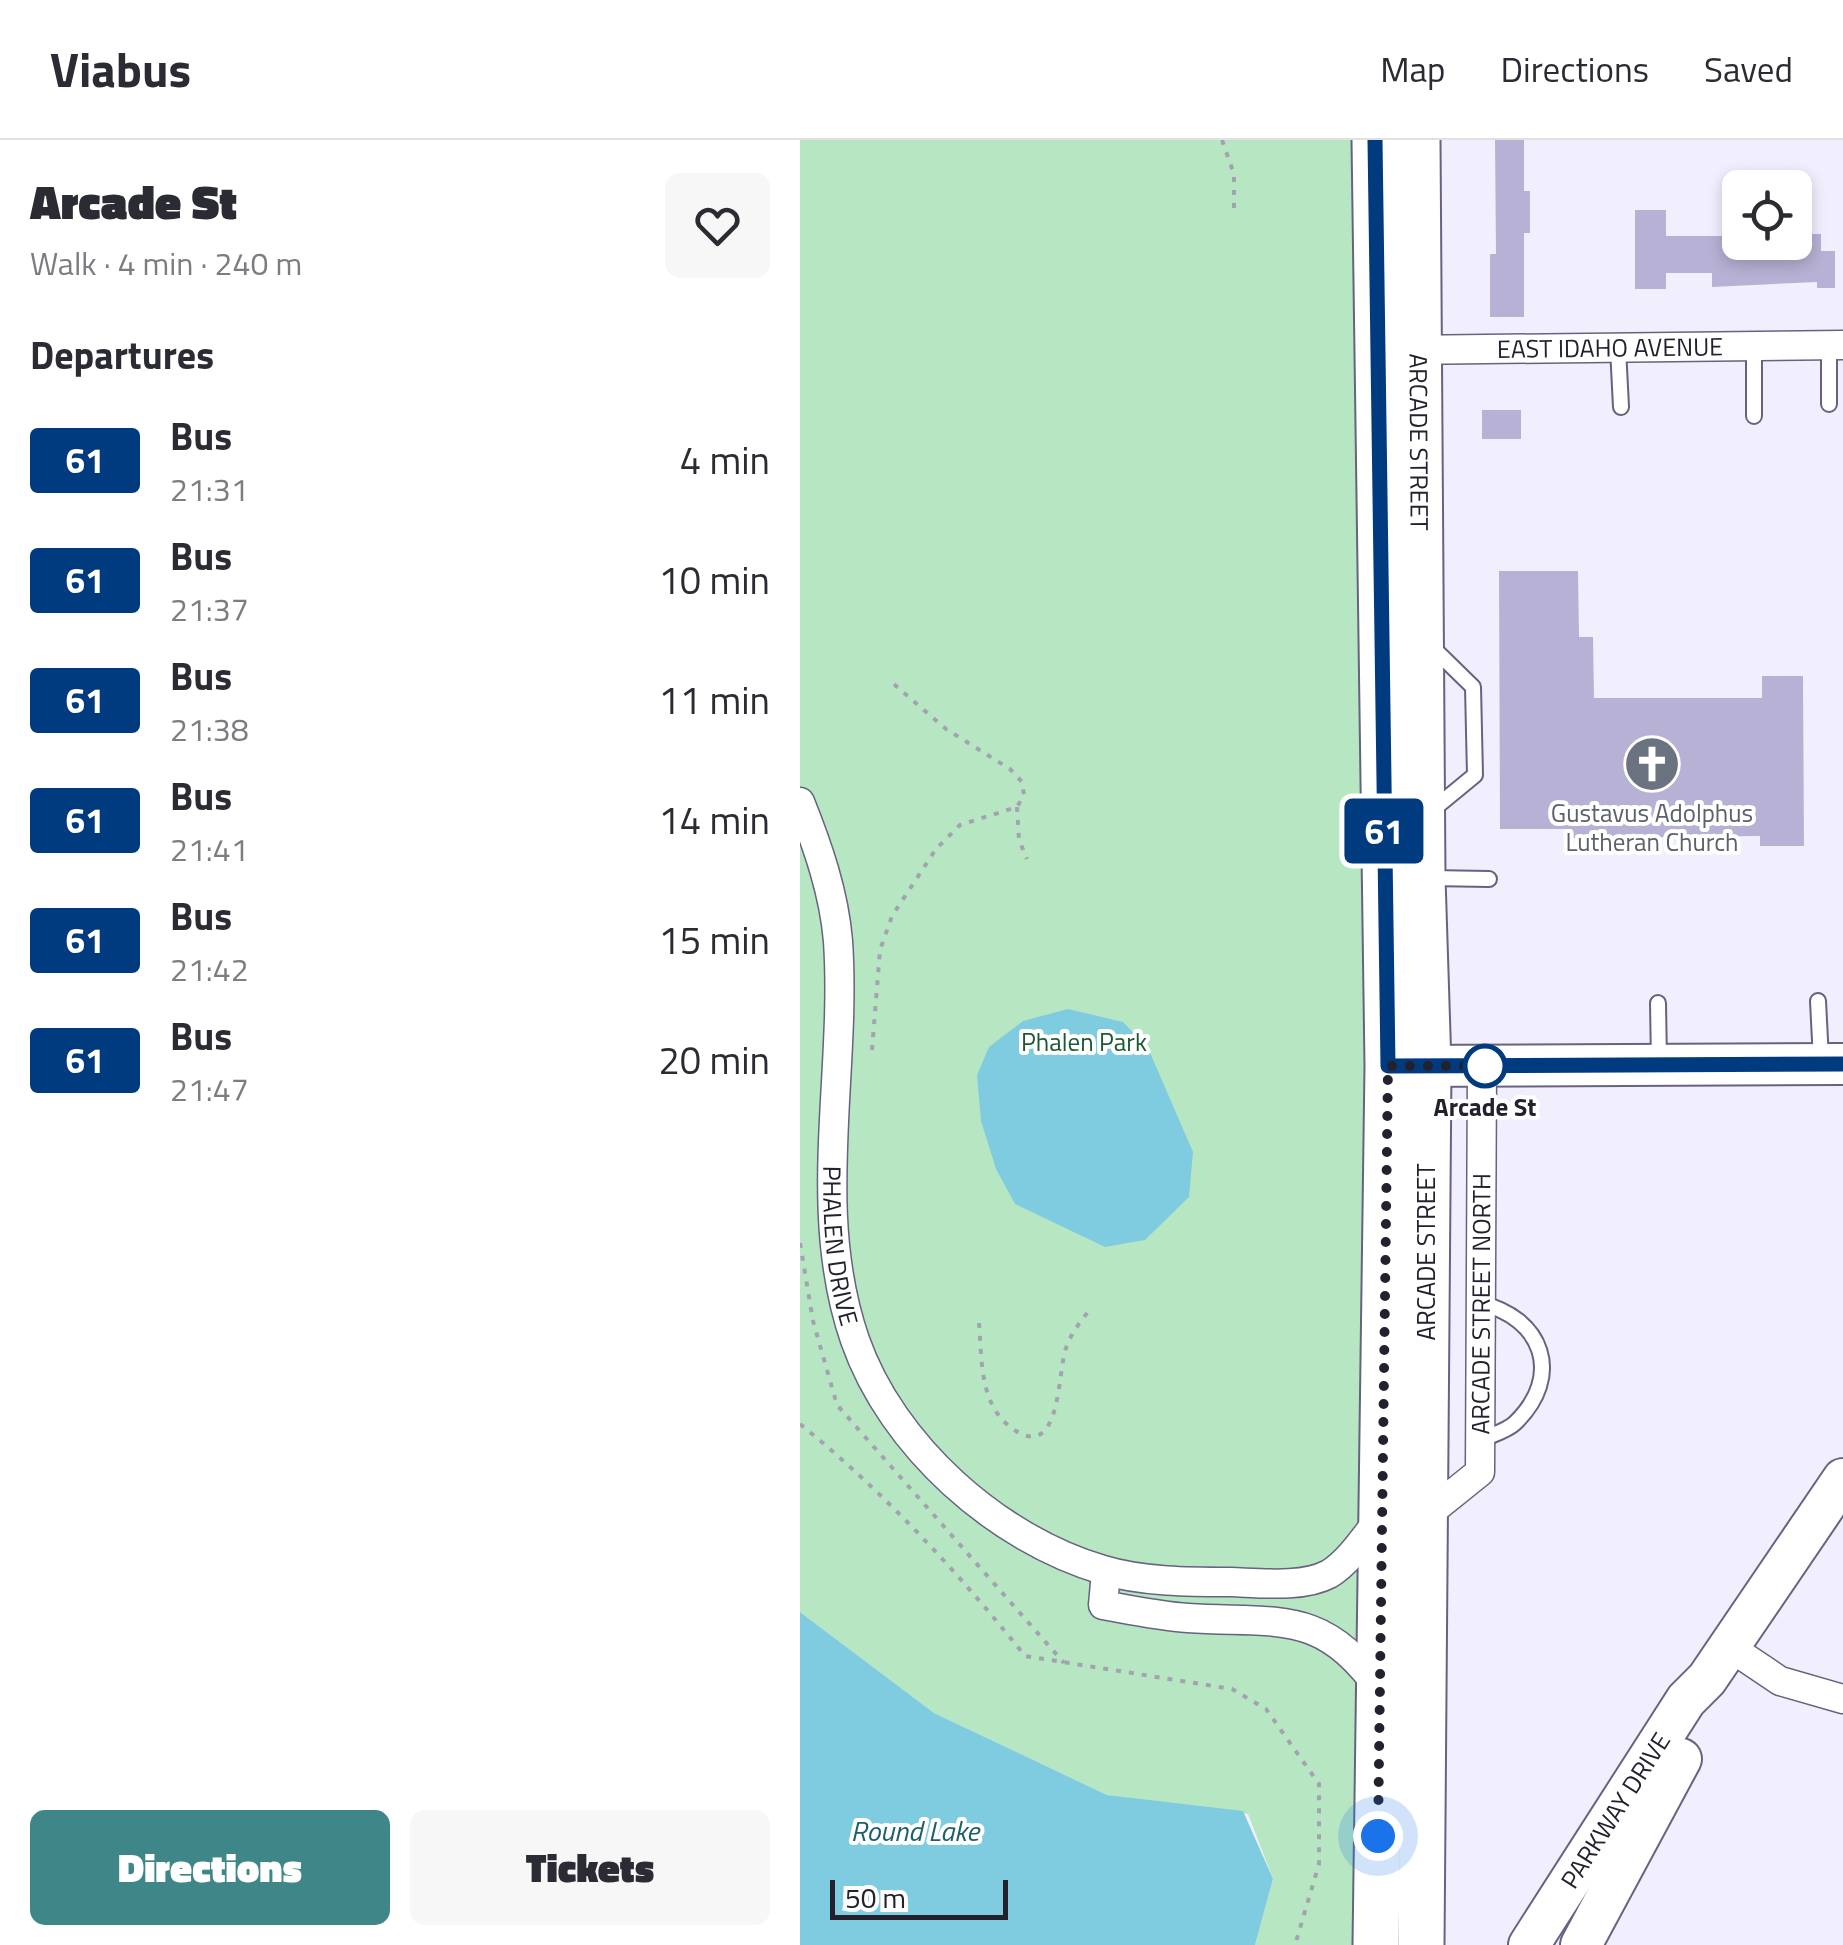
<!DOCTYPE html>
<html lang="en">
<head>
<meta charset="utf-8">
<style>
  body { margin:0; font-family:"Titillium Web",sans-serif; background:#f7f7f7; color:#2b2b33; height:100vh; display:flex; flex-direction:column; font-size:38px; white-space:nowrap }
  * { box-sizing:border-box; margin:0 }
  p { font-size:32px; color:#7c7c81 }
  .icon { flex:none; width:55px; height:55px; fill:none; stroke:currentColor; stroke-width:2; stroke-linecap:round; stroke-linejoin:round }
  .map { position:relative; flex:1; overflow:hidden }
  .details { display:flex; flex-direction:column; background:#fff; width:800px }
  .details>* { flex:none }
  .badge { padding:0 20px; border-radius:8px; font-size:35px; line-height:65px }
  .tools { position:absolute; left:922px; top:30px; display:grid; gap:20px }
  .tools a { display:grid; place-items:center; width:90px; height:90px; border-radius:15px; background:#fff; box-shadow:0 5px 15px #0003; font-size:50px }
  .scale { position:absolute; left:30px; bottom:25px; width:178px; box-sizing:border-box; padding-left:10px; border:5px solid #23212e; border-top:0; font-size:28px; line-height:35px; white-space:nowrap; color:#23212e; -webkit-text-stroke:8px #fff; paint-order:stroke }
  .you { position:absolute; width:50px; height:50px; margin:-25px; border:8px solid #fff; border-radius:50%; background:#1a73e8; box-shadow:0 0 0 15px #1a73e833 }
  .map>.badge { position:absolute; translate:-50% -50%; box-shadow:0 0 0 5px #fff }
  h2 { padding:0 30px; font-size:38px; line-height:90px }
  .round { display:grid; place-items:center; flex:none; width:105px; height:105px; border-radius:15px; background:#f7f7f7 }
  .overview { display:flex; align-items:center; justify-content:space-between; height:170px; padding:0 30px }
  h1 { font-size:48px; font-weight:800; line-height:75px }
  .action { display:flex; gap:20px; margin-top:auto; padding:20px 30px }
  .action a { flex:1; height:115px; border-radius:15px; background:#3e8688; color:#fff; font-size:40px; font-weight:800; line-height:115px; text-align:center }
  .action a+a { background:#f7f7f7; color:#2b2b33 }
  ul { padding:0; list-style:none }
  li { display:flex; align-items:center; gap:30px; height:120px; padding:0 30px }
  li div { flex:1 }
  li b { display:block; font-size:38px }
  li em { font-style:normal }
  li .badge { min-width:110px; font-weight:700; text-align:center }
  header { display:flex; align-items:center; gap:60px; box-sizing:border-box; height:140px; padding:0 50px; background:#fff; border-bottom:2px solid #e1e1e2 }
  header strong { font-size:48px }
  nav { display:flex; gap:55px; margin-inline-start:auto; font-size:35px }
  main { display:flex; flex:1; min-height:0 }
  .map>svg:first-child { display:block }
  .green { fill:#b6e7c2 }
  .water { fill:#7fcce0 }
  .building { fill:#b7b2d5 }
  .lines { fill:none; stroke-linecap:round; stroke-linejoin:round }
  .lane-casing { stroke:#676281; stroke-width:18 }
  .street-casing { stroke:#676281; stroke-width:31 }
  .secondary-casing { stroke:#676281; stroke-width:44 }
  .primary-casing { stroke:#676281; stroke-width:49 }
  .path { stroke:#a4a2b1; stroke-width:4; stroke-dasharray:5 8; stroke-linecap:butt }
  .lane { stroke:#fff; stroke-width:14 }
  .street { stroke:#fff; stroke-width:28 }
  .secondary { stroke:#fff; stroke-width:40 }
  .primary { stroke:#fff; stroke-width:45 }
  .line-casing { stroke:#fff; stroke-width:22 }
  .line { stroke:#003b80; stroke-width:15 }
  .walk { stroke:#23212e; stroke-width:10; stroke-dasharray:0 18 }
  .stop-dot { fill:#fff; stroke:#003b80; stroke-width:5 }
  .labels { text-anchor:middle; stroke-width:8; stroke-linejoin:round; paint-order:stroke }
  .street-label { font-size:25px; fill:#23212e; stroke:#fff }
  .worship-label { font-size:25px; fill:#5b616d; stroke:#fff }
  .park-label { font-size:25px; fill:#1c5933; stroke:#fff }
  .stop-label { font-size:25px; font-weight:bold; fill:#23212e; stroke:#fff }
  .water-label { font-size:28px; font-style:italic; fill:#1f5e6c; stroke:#fff }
</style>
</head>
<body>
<header>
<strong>Viabus</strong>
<nav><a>Map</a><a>Directions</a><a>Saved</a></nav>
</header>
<main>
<section class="details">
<div class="overview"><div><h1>Arcade St</h1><p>Walk · 4 min · 240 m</p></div><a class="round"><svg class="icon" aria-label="heart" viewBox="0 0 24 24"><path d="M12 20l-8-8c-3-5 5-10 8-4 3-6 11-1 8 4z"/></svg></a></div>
<h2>Departures</h2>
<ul>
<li><span class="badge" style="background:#003b80;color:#fff">61</span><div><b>Bus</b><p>21:31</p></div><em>4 min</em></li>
<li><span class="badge" style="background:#003b80;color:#fff">61</span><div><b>Bus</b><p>21:37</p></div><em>10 min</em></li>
<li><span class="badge" style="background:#003b80;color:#fff">61</span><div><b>Bus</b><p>21:38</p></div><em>11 min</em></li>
<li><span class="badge" style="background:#003b80;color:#fff">61</span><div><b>Bus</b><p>21:41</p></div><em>14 min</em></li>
<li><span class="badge" style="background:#003b80;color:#fff">61</span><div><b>Bus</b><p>21:42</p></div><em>15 min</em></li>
<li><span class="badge" style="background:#003b80;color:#fff">61</span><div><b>Bus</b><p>21:47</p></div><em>20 min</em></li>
</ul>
<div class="action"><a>Directions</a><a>Tickets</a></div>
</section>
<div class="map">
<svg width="1043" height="1805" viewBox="0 0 1043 1805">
  <rect width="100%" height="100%" fill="#f1effe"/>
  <!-- green -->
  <path class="green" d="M0 0H560L569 910 552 1805H455L473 1739 448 1674 307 1655 134 1573 0 1472Z"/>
  <!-- water -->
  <path class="water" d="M268 869 323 882 348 908 393 1012 389 1057 345 1100 305 1107 215 1064 196 1029 181 981 177 935 189 907 223 881Z
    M0 1472 134 1573 307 1655 443 1671 473 1739 455 1805H0Z"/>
  <!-- building -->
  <path class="building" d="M695 0H724V51H730V93H724V177H690V114H696Z
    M835 70H866V96H940V102H950V111H1001V94H1021V111H1035V148H1017V142L912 147V133H866V149H835Z
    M682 270H721V299H682Z
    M699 431H778L779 497H793L794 558H962V536H1003L1004 706H960V696L771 698V689H700Z"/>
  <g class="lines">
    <!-- lane casing -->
    <g class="lane-casing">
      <path id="lane" d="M1029 205V264
        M818 208 821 267
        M954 276V206
        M629 504 673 547 675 635 630 672
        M630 738 689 739
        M1018 861 1021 920
        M858 863 859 922
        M679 1163C743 1177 764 1236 715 1283 707 1291 691 1295 681 1300"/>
    </g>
    <!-- street casing -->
    <g class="street-casing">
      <g id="street">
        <path id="s1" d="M605 210 1043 205"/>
        <path id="s2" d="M0 662C18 707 34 753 38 801 47 935 10 1070 55 1200 92 1306 197 1399 303 1430 342 1442 391 1442 431 1442 460 1443 503 1448 529 1434 549 1422 566 1396 580 1378"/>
        <path id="s3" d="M624 1377 680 1332 682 926"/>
        <path d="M306 1432 303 1465C331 1470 359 1476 388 1478 475 1484 523 1467 580 1550"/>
        <path d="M928 1506 980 1541 1043 1559"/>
      </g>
    </g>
    <!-- secondary casing -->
    <g class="secondary-casing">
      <g id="secondary">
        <path d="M597 926 1043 924"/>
        <path id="s4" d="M729 1805 886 1560 907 1539 1043 1339"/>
        <path d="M781 1805 881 1619"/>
      </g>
    </g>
    <!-- primary casing -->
    <g class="primary-casing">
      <g id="primary">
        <path d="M575 0 588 926 576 1805"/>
        <path id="s5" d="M617 0 622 738 628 926 621 1805"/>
      </g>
    </g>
    <!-- path -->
    <path class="path" d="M422 0 434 34V71
      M217 667 219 700 227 719
      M72 910 80 810 92 776 136 709 160 685 217 667 224 655 222 642 210 629 146 589 89 540
      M0 1103 13 1181 37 1265 264 1523
      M179 1183C182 1217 179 1262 209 1286 262 1328 257 1232 266 1208 271 1193 281 1181 291 1168
      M0 1284C84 1352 158 1432 225 1516L432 1549 466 1569 519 1644V1724L495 1805"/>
    <!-- lane -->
    <use href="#lane" class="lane"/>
    <!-- street -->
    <use href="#street" class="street"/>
    <!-- secondary -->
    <use href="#secondary" class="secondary"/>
    <!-- primary -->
    <use href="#primary" class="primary"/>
  </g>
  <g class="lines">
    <!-- line casing -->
    <g class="line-casing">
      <path id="line" d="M575 0 588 926 1043 924"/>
    </g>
    <!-- line -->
    <use href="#line" class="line"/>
    <!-- walk -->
    <path class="walk" d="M578 1696 588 926H685"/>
  </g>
  <!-- icons -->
  <defs>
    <g id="church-disc" transform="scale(2.875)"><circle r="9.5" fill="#6b7280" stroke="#fff"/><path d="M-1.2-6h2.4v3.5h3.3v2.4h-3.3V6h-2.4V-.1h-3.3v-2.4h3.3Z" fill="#fff"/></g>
  </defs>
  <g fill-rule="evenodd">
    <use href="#church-disc" x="852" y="624"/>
  </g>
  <!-- markers -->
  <circle class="stop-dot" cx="685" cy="926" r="20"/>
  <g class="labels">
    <!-- street labels -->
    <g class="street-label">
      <text dy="9" stroke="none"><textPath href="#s1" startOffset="205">EAST IDAHO AVENUE</textPath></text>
      <text dy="9" stroke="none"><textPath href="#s5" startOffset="302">ARCADE STREET</textPath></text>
      <text dy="9" stroke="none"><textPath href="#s2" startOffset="450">PHALEN DRIVE</textPath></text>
      <text transform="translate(626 1112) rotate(-90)" y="9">ARCADE STREET</text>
      <text dy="9" stroke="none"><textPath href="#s3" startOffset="240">ARCADE STREET NORTH</textPath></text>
      <text dy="9" stroke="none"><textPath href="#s4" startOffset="160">PARKWAY DRIVE</textPath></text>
    </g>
    <!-- worship labels -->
    <g class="worship-label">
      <text x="852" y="682">Gustavus Adolphus<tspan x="852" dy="29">Lutheran Church</tspan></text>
    </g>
    <!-- park labels -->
    <g class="park-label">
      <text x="284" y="911">Phalen Park</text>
    </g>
    <!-- stop labels -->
    <g class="stop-label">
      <text x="685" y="976">Arcade St</text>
    </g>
    <!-- water labels -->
    <g class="water-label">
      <text x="115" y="1701">Round Lake</text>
    </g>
  </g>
</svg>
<div class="tools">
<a><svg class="icon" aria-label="locate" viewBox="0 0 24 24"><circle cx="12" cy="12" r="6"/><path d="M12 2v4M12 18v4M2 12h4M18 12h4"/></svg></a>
</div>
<div class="scale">50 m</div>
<div class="you" style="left:578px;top:1696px"></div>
<b class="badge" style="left:584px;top:691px;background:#003b80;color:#fff">61</b>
</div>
</main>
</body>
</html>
